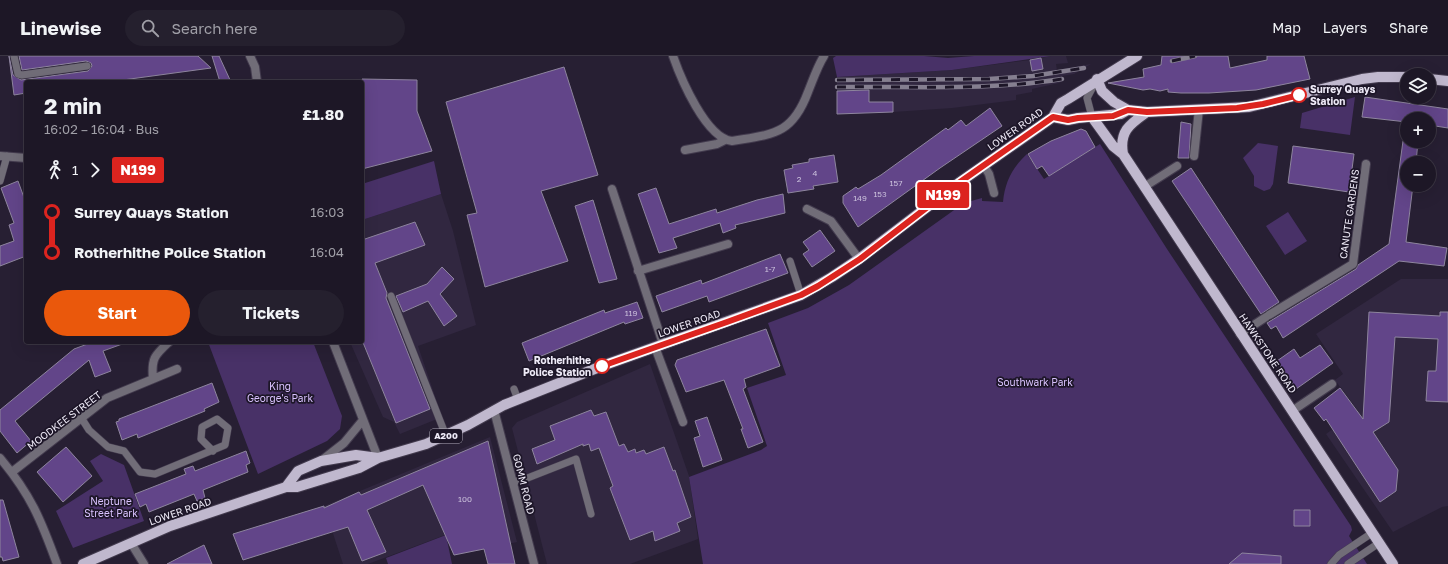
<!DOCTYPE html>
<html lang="en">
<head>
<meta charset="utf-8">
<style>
  body { margin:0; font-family:"Golos Text",sans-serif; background:#25202e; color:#f1f3f6; height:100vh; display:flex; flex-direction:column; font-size:15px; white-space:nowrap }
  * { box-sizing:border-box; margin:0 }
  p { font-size:13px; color:#a09fa7 }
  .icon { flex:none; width:22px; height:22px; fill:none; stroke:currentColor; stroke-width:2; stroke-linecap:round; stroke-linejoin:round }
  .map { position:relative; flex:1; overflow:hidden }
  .details { position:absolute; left:24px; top:24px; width:340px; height:264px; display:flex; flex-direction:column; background:#1d1726; border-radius:4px; box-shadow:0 4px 16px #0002,0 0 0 1px #3b3643 }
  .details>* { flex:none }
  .badge { padding:0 8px; border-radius:3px; font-size:14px; line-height:26px }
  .controls { position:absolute; left:1400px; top:12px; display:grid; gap:8px }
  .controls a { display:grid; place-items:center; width:36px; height:36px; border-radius:50%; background:#1d1726; box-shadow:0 4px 16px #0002,0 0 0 1px #3b3643; font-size:20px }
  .map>.badge { position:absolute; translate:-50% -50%; box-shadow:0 0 0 2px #fff }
  .legs { display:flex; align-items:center; gap:6px; height:44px; padding:0 20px; font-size:13px }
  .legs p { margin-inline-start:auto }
  .headline { display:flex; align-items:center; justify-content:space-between; height:68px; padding:0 20px }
  h1 { font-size:22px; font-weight:700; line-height:30px }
  .cta { display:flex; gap:8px; margin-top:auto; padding:8px 20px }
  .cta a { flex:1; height:46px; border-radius:24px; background:#ea580c; color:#fff; font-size:16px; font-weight:700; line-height:46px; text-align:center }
  .cta a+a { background:#25202e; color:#f1f3f6 }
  ul { padding:0 20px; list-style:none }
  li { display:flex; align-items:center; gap:14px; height:40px; font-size:15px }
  li i { display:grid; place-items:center; width:6px; height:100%; margin:0 5px; background:currentColor }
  li i::after { content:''; width:10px; height:10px; margin:-5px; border:3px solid; border-radius:50%; background:#1d1726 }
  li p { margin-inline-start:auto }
  li:first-child i { background:linear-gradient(#0000 50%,currentColor 0) }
  li:last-child i { background:linear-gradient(currentColor 50%,#0000 0) }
  header { display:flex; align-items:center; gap:24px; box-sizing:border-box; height:56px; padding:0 20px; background:#1d1726; border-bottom:1px solid #3b3643 }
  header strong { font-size:19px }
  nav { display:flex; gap:22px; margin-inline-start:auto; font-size:14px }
  .search { width:280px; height:36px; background:#25202e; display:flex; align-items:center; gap:10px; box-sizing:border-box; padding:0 14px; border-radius:22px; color:#a09fa7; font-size:15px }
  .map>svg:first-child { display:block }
  .built { fill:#312740 }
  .green { fill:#483167 }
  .building { fill:#624589; stroke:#8e859e }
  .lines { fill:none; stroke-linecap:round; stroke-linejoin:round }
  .service-casing { stroke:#433b4e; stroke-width:8 }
  .minor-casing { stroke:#433b4e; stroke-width:10 }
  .tertiary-casing { stroke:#433b4e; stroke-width:10 }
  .primary-casing { stroke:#433b4e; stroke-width:12 }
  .service { stroke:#716d78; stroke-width:7 }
  .minor { stroke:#716d78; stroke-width:8 }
  .tertiary { stroke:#716d78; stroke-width:8 }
  .primary { stroke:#c0b8ce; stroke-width:10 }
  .rail-casing { stroke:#857f90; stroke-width:4.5 }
  .rail { stroke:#1d1628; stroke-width:3; stroke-dasharray:9; stroke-linecap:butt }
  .line-1-casing { stroke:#fff; stroke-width:9 }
  .line-1 { stroke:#dc241f; stroke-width:6 }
  .stop-1-dot { fill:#fff; stroke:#dc241f; stroke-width:2 }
  .labels { text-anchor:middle; stroke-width:3.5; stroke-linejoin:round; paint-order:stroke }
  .number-label { font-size:8px; fill:#cbc1dc }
  .shield { fill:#1d1628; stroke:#afaab9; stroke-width:1 }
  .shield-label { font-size:9px; font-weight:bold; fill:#eeeaf7 }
  .stop-label { font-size:10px; font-weight:bold; fill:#eeeaf7; stroke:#1d1628; text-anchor:start }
  .street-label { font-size:10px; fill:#eeeaf7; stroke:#1d1628 }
  .park-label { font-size:10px; fill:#d8c1fd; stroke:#1d1628 }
</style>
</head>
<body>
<header>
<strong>Linewise</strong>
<div class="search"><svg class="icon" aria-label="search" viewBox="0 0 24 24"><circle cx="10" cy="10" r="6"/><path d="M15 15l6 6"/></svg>Search here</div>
<nav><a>Map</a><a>Layers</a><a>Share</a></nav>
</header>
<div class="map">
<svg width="1448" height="508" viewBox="0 0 1448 508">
  <rect width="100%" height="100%" fill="#271f33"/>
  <!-- built -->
  <path class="built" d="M1051 0H1066L1068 7 1056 8 1057 14 1091 8 1074 18 1062 20V25L1059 27 1032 33V36L1016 39V44L952 52 893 56V46H869V34L837 35V21L952 14 1030 4 1032 15 1043 13 1041 2Z
    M441 138 453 175 476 269 418 290 442 361 400 378 394 366 383 361 350 286H362V164Z
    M1401 223H1448V450L1442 451 1393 476 1326 378 1358 355 1335 324 1343 318 1316 278Z
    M650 308 689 420 698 483 630 508H547L512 372 517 366Z
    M490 381 517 486 454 500 445 479 368 508H343L324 450Z"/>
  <!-- green -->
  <path class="green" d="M836 0H924L948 2 974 0H1051L952 14 837 21 833 2Z
    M1355 41 1350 79 1300 72 1302 57Z
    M1258 87 1278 90 1273 128 1270 133 1264 135 1254 130V120L1243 102Z
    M1100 88 1167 193 1351 470 1352 474 1349 480 1367 508H703L689 421 761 394 767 390 747 332 786 319 768 267 808 252 849 229 964 147 982 142V145L1003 146C1005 126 1012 112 1027 98L1044 123Z
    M434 105 441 138 362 164V128Z
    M1288 156 1307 185 1285 199 1266 170Z
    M208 286H313L342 360 340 373 327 385 258 418Z
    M101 398 124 409 144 465 73 492 56 455 103 425 90 405Z
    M446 479 452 508H388L386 502Z"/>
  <!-- building -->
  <path class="building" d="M9 0 13 19 21 24 88 15 92 10 91 7 86 5 22 14 19 0H198L211 12 108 26H26V37L14 39Z
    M212 0H219L231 26H220Z
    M1162 0H1228L1230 12 1267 4V0H1304L1310 23 1256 34 1209 37H1181L1168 36V33L1160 35 1150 33 1143 34 1108 27 1144 21 1143 13 1161 9Z
    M1041 2 1043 13 1032 15 1030 4Z
    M564 11 598 119 541 135 568 205 485 231 467 159 477 157 446 46Z
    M362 23 417 24V55L432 95 362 113Z
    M869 34V46H893V56L837 58V35Z
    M1365 41 1448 53V72L1429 69V63H1407V66L1362 61Z
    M990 52 1002 70 940 112 858 171 843 147V140L856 131 858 133 881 119 946 72 948 74 961 64 966 70Z
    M1181 66 1191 68 1189 102H1178Z
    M1081 73 1086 75 1095 91 1049 120 1042 110 1037 113 1028 98 1051 85Z
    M1403 85H1418L1416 107H1407V129H1413L1406 186 1447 192 1444 210 1399 205 1283 282 1276 270 1271 273 1267 267 1356 213 1358 209 1389 188Z
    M1293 90 1354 98 1349 136 1288 127Z
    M834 99 838 126 813 130 814 133 788 137 784 114 793 112 792 109 809 106V103Z
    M1191 112 1279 246 1261 258 1172 125Z
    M18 125 26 147V200L0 210V190L14 185 9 169 14 167 1 132Z
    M656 132 669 168 716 153 717 157 757 144 783 138 785 157 735 169 736 172 723 177 720 167 673 182 677 192 659 197 638 138Z
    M593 144 617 223 599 227 575 150Z
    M415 166 425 189 375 207 387 237 386 242 430 353 396 367 362 284V184Z
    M820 174 835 195 812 211 803 198 809 194 803 186Z
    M780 198 788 217 709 246 707 240 662 256 656 240 701 224 702 228Z
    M442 211 454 223 440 238 457 260 444 270 428 245 403 256 396 240 427 228Z
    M637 246 643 262 625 268 624 266 529 305 522 287 604 254 605 257Z
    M1369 256 1440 260V256H1448V346L1426 345 1428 315H1436L1438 283 1395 281 1389 366 1373 376 1398 414 1396 435 1380 446 1326 363 1324 365 1314 352 1340 332 1363 363Z
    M766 273 780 310 744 323 746 331 743 333 763 386 748 392 741 373H743L724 324 686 336 675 309 677 304Z
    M93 286 125 287 103 295 111 315 95 321 89 304 15 365 31 385 17 397 0 375V354L74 293Z
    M1320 289 1333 307 1296 333 1277 305 1294 293 1300 302Z
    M212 327 219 346 204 353 205 355 138 382 137 378 122 384 116 366 119 365V363Z
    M591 354 594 360 606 356 619 390 624 388 628 396 635 393 636 397 644 394 646 398 664 391 673 415 675 414 691 461 677 467 680 475 655 485 653 475 630 484 610 432 613 430 599 392 591 395 589 388 583 390V388L537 408 532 393 555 384 550 370Z
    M707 361 722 404 703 411 694 382 700 380 695 365Z
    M488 385 515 508H488L484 493 454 499 423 429 367 454 386 496 362 505 348 471 243 504 233 478 324 450V452L359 436 361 439Z
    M66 391 92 420 63 446 37 416Z
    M246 395 250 407 246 409 248 416 203 434 205 442 197 445 194 438 149 456 146 448 140 451 135 438 186 418 184 413 193 410 195 415Z
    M0 444H3L19 501 3 505 2 501H0Z
    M1294 454H1310V470H1294Z
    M204 489 212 508H167L190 496Z
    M1242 497 1281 500V508H1229Z"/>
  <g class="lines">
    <!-- service casing -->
    <g class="service-casing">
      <path id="service" d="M14 0 18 18 22 19 87 10
        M1092 61 1087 42 1095 27
        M0 125 7 100
        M790 205 801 239
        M391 240 446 380
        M514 333 518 344
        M82 363 89 374 108 391 124 395 140 416 155 418 225 389 228 372 217 363 202 371 201 383 213 395
        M513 426 525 423 576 403 591 458
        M1331 508 1339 499 1372 477
        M1348 508 1379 487"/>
    </g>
    <!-- minor casing -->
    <g class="minor-casing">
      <path id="minor" d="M673 0C681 23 706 82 732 85 773 78 792 79 808 36 813 24 817 11 824 0
        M685 94 717 88 725 84
        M0 100 26 102
        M1194 100 1199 53
        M984 110 989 118 994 137
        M1144 131 1177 110
        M612 133 663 288
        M807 153 831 165 859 203
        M638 215 728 188
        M1269 259 1353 208 1366 108
        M1240 278 1266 261
        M655 291 683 366
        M153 323 177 313
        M494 354 534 508
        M1292 355 1332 328
        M0 402C31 439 41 464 57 508
        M12 416 107 342 153 323C151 302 155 299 169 286
        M131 487 144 508"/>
    </g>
    <!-- tertiary casing -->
    <g class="tertiary-casing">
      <path id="tertiary" d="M250 0 255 11 257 26
        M333 286 378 402
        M321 405 344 387 363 364"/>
    </g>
    <!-- primary casing -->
    <g class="primary-casing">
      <path id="primary" d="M1097 23 1102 35 1114 46 1128 54 1147 56 1249 51 1362 23 1378 21H1407
        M1429 23 1448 25
        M1147 56C1130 68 1119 75 1123 98L1393 508
        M1053 61 1068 64 1078 62 1121 58 1128 54
        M1092 61 1113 90 1123 98
        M286 431 298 415 321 405 356 399 378 402
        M83 508 170 470 286 431H297L359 412 378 402 426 388 468 369 504 349 602 310 801 239 832 221 859 203 960 126 1053 61 1061 47 1068 43 1137 0"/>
    </g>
    <!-- service -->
    <use href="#service" class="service"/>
    <!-- minor -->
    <use href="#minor" class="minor"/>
    <!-- tertiary -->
    <use href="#tertiary" class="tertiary"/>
    <!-- primary -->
    <use href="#primary" class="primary"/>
    <!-- rail casing -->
    <g class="rail-casing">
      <path id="rail" d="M1172 5 1195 0
        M837 24 989 23 1033 20 1084 12
        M837 31C911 30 988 35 1062 23"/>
    </g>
    <!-- rail -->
    <use href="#rail" class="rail"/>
  </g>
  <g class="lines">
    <!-- line-1 casing -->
    <g class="line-1-casing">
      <path id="line-1" d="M602 310 727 266 801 239 818 230 860 203 960 126 1053 61 1068 64 1078 62 1113 60 1128 54 1147 56 1237 52 1263 48 1299 39"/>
    </g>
    <!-- line-1 -->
    <use href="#line-1" class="line-1"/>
  </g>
  <!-- markers -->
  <g class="stop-1-dot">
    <circle cx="1299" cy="39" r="7"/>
    <circle cx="602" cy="310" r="7"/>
  </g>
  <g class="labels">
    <!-- number labels -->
    <g class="number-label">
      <text x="815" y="120">4</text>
      <text x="799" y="126">2</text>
      <text x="896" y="130">157</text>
      <text x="880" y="141">153</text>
      <text x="860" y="145">149</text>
      <text x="770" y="216">1-7</text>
      <text x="631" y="260">119</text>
      <text x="465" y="446">100</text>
    </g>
    <!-- shield labels -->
    <rect class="shield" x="430" y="373" width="32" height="14" rx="3"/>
    <g class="shield-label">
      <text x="446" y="383">A200</text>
    </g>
    <!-- stop labels -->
    <g class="stop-label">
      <text x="1310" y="37">Surrey Quays<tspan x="1310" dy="12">Station</tspan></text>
      <text x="591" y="308" text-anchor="end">Rotherhithe<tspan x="591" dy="12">Police Station</tspan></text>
    </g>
    <!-- street labels -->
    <g class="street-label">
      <text transform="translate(1015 73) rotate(-35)" y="4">LOWER ROAD</text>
      <text transform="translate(1349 158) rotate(-82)" y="4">CANUTE GARDENS</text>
      <text transform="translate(689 267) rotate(-19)" y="4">LOWER ROAD</text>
      <text transform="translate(1268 297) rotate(56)" y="4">HAWKSTONE ROAD</text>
      <text transform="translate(64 364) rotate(-37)" y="4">MOODKEE STREET</text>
      <text transform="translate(524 428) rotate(76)" y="4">GOMM ROAD</text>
      <text transform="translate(180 455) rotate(-19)" y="4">LOWER ROAD</text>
    </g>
    <!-- park labels -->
    <g class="park-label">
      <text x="1035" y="330">Southwark Park</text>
      <text x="280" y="334">King<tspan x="280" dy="12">George's Park</tspan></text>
      <text x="111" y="449">Neptune<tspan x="111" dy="12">Street Park</tspan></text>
    </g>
  </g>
</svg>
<div class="controls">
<a><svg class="icon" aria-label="layers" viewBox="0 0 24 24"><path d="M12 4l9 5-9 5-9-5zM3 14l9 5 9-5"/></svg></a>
<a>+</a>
<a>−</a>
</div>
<b class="badge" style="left:943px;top:139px;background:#dc241f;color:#fff">N199</b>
<section class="details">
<div class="headline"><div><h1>2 min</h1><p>16:02 – 16:04 · Bus</p></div><b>£1.80</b></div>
<div class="legs"><svg class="icon" aria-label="walk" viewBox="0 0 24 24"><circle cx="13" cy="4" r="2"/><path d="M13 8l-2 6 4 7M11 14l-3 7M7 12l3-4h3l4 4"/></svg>1<svg class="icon" aria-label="forward" viewBox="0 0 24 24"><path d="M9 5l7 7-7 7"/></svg><b class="badge" style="background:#dc241f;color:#fff">N199</b></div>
<ul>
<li><i style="color:#dc241f"></i><b>Surrey Quays Station</b><p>16:03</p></li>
<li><i style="color:#dc241f"></i><b>Rotherhithe Police Station</b><p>16:04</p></li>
</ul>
<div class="cta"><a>Start</a><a>Tickets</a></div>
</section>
</div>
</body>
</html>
